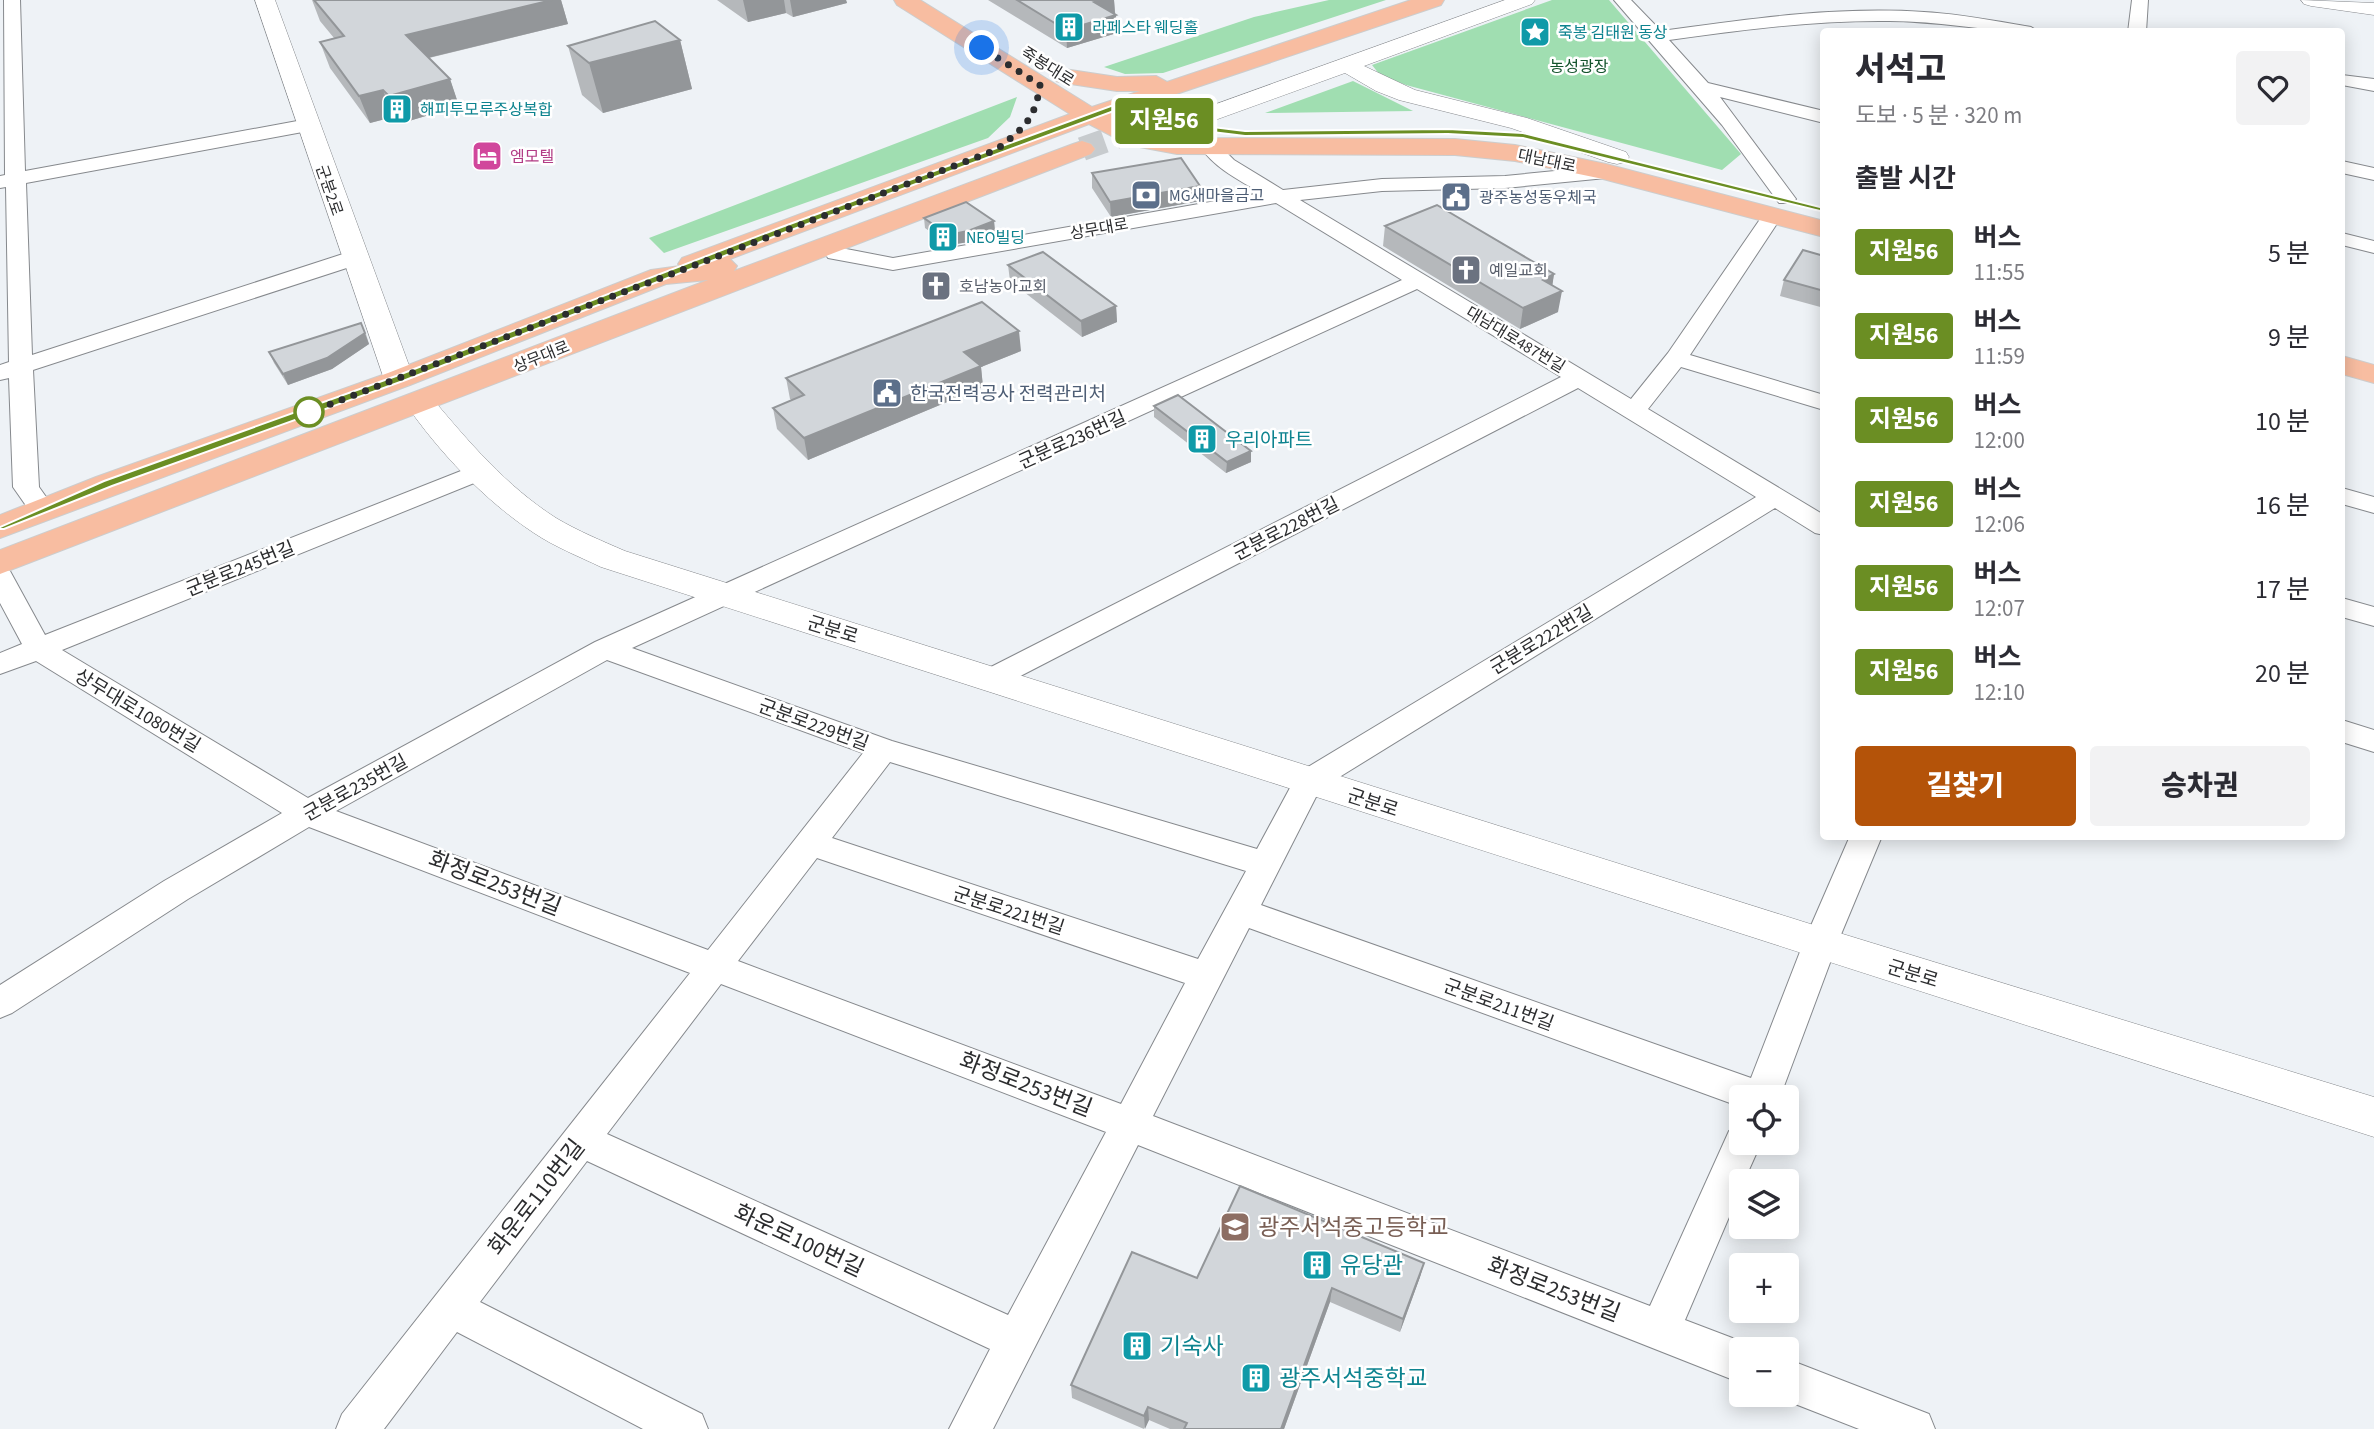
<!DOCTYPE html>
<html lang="ko">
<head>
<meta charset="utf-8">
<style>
  body { margin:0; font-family:"Source Sans 3","Noto Sans KR",sans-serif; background:#f2f2f3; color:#2b2b33; height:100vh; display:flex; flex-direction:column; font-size:26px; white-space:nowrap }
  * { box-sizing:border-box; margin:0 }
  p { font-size:23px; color:#7c7c81 }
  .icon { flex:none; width:38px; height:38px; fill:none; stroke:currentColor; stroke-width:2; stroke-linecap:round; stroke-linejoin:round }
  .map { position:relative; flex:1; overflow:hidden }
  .drawer { position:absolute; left:1820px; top:28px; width:525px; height:812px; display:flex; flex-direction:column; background:#fff; border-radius:7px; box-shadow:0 4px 18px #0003 }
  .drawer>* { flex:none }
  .badge { padding:0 14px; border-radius:5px; font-size:24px; line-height:46px }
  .tools { position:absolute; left:1729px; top:1085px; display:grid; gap:14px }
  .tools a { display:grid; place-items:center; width:70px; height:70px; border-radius:7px; background:#fff; box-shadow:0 4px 18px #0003; font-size:35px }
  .you { position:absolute; width:35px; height:35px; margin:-18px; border:5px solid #fff; border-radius:50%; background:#1a73e8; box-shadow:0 0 0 10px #1a73e833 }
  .map>.badge { position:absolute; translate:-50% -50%; box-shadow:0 0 0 4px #fff }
  h2 { padding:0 35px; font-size:26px; line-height:63px }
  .round { display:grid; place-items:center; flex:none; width:74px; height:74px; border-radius:7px; background:#f2f2f3 }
  .overview { display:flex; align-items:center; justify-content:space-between; height:119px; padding:0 35px }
  h1 { font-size:33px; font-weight:800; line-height:52px }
  .button { display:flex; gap:14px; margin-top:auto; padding:14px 35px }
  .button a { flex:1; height:80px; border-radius:7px; background:#b45309; color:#fff; font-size:28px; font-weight:800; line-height:80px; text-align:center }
  .button a+a { background:#f2f2f3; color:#2b2b33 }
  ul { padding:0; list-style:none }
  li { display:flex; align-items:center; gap:21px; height:84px; padding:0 35px }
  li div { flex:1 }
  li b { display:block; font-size:26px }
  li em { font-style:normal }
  li .badge { min-width:77px; font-weight:700; text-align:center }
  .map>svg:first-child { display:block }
  .green { fill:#a0deb1 }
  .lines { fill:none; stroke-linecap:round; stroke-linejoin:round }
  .tertiary-tunnel { stroke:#c7cbce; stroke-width:24; stroke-dasharray:24 11; stroke-linecap:butt }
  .minor-casing { stroke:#86898d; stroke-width:2 }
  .tertiary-casing { stroke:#86898d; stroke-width:1 }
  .primary-casing { stroke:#cccdcd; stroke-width:2 }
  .minor { fill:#fff; fill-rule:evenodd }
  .tertiary { fill:#fff; fill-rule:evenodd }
  .primary { fill:#f8bda1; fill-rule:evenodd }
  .wall { fill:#b5b8bb }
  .shaded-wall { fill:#939699 }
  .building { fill:#d2d6da; stroke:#939699; stroke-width:2 }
  .line { fill:#6b8e23; stroke:#fff; stroke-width:2 }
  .walk { stroke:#2c2d2f; stroke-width:7; stroke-dasharray:0 12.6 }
  .stop-dot { fill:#fff; stroke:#6b8e23; stroke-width:3.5 }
  .labels { text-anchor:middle; stroke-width:5; stroke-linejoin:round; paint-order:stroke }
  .far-culture-label { font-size:16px; fill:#0d838f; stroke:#fff; text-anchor:start }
  .far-street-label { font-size:16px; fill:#2c2d2f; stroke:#fff }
  .far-park-label { font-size:16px; fill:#14542d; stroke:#fff }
  .far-hotel-label { font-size:16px; fill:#b23c85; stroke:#fff; text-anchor:start }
  .far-service-label { font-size:16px; fill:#4e5e75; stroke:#fff; text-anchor:start }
  .far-worship-label { font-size:16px; fill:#5b616d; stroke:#fff; text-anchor:start }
  .service-label { font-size:19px; fill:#4e5e75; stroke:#fff; text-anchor:start }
  .street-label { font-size:19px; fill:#2c2d2f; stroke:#fff }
  .culture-label { font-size:19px; fill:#0d838f; stroke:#fff; text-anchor:start }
  .near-street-label { font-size:23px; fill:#2c2d2f; stroke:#fff }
  .near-education-label { font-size:23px; fill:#785e54; stroke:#fff; text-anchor:start }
  .near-culture-label { font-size:23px; fill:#0d838f; stroke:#fff; text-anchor:start }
</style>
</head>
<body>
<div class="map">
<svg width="2374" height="1429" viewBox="0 0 2374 1429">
  <rect width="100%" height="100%" fill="#eef2f6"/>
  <!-- green -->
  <path class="green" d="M1329 0H1386L1163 73 1125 74 1104 67 1254 17Z
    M1552 0H1609L1741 154 1722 170 1406 85 1380 75 1372 65Z
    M1353 81 1413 111 1265 113Z
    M1017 97 1010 117 988 138 664 253 649 238Z"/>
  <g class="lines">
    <!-- tertiary-tunnel -->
    <path class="tertiary-tunnel" d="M1082 149 1200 107"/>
    <!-- minor casing -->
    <g class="minor-casing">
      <path id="minor" d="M4 0H20L25 171 308 119 318 125 308 131 26 183 32 355 346 253H362L365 258 362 263 33 370 39 487 56 511 52 517 43 519 34 517 13 487 9 378 0 380V365L9 362 6 187 0 188V176L5 175Z
        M1614 0H1631L1661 31C1748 19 1836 6 1924 12 1960 14 1996 21 2031 27L2039 32C1989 32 1940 21 1889 21 1815 20 1742 30 1669 40L1708 83 1824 111V123L1720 97 1796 199 1793 203H1779L1722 125Z
        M2132 0H2148L2146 32H2128Z
        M2342 75 2374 79V91L2342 85Z
        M1211 142 1218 144 1234 160 1283 190 1382 179 1505 176 1606 166 1613 168 1616 172 1613 176 1606 178 1505 188 1382 191 1300 200 1631 399 1668 353 1765 212H1779L1782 216 1690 355 1824 395V410L1681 367 1648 409 1824 515V535L1815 533 1775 508 1320 789 1261 905 1751 1078 1803 944 1850 836H1882L1837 944 1780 1097H1741V1107L1249 928 1153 1116 1650 1306 1729 1131 1741 1126V1143H1761L1744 1181H1741V1189L1685 1320 1756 1347 1741 1349V1383L1138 1145 993 1429H949L990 1349 587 1161 480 1302 702 1414 708 1429H643L457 1332 384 1429H336L342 1414 690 973 309 827 188 899 12 1013 0 1018V985L164 881 282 813 36 661 0 674V653L22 644 0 603V568L10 571 45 635 471 467 480 464 489 467 493 472 489 477 62 650 308 798 595 642 1402 280 1276 203 893 270 828 258 825 253 828 248 836 247 893 258 1261 193C1239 180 1216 169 1201 148ZM1417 289 1561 377 983 671 978 678 983 685 993 688 1003 685 1578 388 1756 497 1298 773 1257 849 892 741 632 648ZM607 660 863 753 708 950 336 811ZM890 762 1246 871 1198 959 832 838ZM817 858 1185 983 1121 1104 738 961ZM721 984 1106 1132 1008 1315 607 1134Z
        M2342 161 2374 168V180L2342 173Z
        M2342 233 2374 241V253L2342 245Z
        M2342 488 2374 497V513L2342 504Z
        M2342 598 2374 607V626L2342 617Z
        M2342 720 2374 730V752L2342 742Z
        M1787 1359 1929 1414 1935 1429H1859L1772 1395H1787Z"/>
    </g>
    <!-- tertiary casing -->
    <g class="tertiary-casing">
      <path id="tertiary" d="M255 0H275L414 379 409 385 399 388 389 385 384 379Z
        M1505 0H1535L1532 4 1364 66 1415 90 1527 118 1626 152 1629 157 1626 162 1617 164 1608 162 1511 128 1399 100 1376 91 1345 73 1146 145H1130L1126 140 1130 135Z
        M2301 0 2374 3V15L2311 6 2304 4Z
        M420 394 431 397C468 441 506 486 556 518 578 531 602 541 625 551L1820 927 2374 1097V1137L601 567C578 556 555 547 534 533 484 500 439 452 405 403L409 397Z"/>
    </g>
    <!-- primary casing -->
    <g class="primary-casing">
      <path id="primary" d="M894 0H920L1092 107 1140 91H1117L1064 83 1056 81 1052 76 1056 71 1064 69 1117 77 1156 76 1167 82 1411 0H1444L1441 5 1111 116 1144 133 1177 138 1455 139 1515 145 1606 164 1824 221V237L1603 179 1515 161 1455 155 1177 154 1129 145 1089 124 730 259 737 266 734 271 1073 144 1082 141 1091 144 1095 149 1091 154 0 574V550L708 280 666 284 410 385 0 538V515L96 477 388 373 651 270 680 266 678 264 682 258 1070 114 897 5Z
        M2342 356 2374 365V383L2342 374Z"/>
    </g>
    <!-- minor -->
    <use href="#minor" class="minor"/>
    <!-- tertiary -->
    <use href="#tertiary" class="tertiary"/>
    <!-- primary -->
    <use href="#primary" class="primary"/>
  </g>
  <!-- wall -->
  <path class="wall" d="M312 0H561L568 24 429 58 450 79 459 106 399 124 393 117 370 123 330 68 320 42 334 38 320 21Z
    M717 0H846L847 3 793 17 786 13 748 22Z
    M988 0H1114L1117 33 1067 48Z
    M680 40 692 89 603 113 582 95 568 46Z
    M1092 173 1200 186V201L1111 217 1092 188Z
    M924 218 994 221 995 232 969 242 949 245 925 228Z
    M1385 226 1554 274 1552 285 1558 312 1520 329 1383 246Z
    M1824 256V308L1780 296 1784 280Z
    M1008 265 1116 306 1117 322 1082 337 1010 281Z
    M366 334 369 344 332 369 288 385 274 363 269 352Z
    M1021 351 981 367 983 387 808 460 777 429 773 408 792 400 790 399 786 378Z
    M1154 406 1251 462 1226 473 1154 417Z
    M1424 1263 1420 1277 1400 1332 1330 1302 1284 1429H1170L1149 1420 1144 1429 1072 1398 1071 1385 1197 1278Z"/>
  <!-- shaded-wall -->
  <path class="shaded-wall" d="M552 0H561L568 24 415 61 406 35Z
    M743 0H784L786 13 748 22Z
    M790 0H846L847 3 793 17Z
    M1101 0H1114L1115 14 1094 2Z
    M1116 15 1117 33 1067 48 1066 30Z
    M680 40 692 89 603 113 589 63Z
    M450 79 459 106 399 124 389 96Z
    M383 90 393 117 370 123 359 96Z
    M1200 186V201L1111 217 1110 202Z
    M994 221 995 232 969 242 949 245 948 235Z
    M1554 274 1551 295 1543 280Z
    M1562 291 1558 312 1520 329 1523 308Z
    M1116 306 1117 322 1082 337 1081 321Z
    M361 323 369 344 332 369 288 385 283 374Z
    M1019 331 1021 351 981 367 983 387 808 460 804 438 964 352Z
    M1251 451V462L1226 473 1227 462Z
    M1424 1263 1420 1277 1400 1332 1403 1319Z
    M1332 1288 1330 1302 1284 1429H1281Z
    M1148 1407 1149 1420 1145 1429 1144 1416Z"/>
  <!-- building -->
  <path class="building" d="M314 0H552L406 35 450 79 389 96 383 90 359 96 320 42 344 36Z
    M1017 0H1101L1094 2 1116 15 1066 30Z
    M655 21 680 40 589 63 568 46Z
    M1181 158 1200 186 1110 202 1092 173Z
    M966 202 994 221 968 231 948 235 924 218Z
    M1437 205 1554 274 1543 280 1562 291 1523 308 1385 226Z
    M1803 250 1824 256V291L1784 280Z
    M1043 252 1116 306 1081 321 1008 265Z
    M982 302 1019 331 964 352 981 366 804 438 773 408 804 395 786 378Z
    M361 323 365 333 327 358 283 374 269 352Z
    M1178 395 1251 451 1227 462 1154 406Z
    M1240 1186 1424 1263 1403 1319 1332 1288 1281 1429H1184L1187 1423 1148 1407 1144 1416 1071 1385 1132 1252 1197 1278Z"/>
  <!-- line -->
  <path class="line" d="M1119 103 1180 123 1245 131 1448 129 1523 133 1828 209 1824 212 1523 138 1448 134 1245 136 1179 128 1119 109 786 232 403 381 112 486 4 529H0V527L104 481 396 376 779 228Z"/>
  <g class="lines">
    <!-- walk -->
    <path class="walk" d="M309 412 302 415 996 150C1023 128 1035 121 1040 85L982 48"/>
  </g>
  <!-- icons -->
  <defs>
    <g id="building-square" transform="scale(1.575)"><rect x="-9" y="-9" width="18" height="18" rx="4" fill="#0f9aa8" stroke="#fff"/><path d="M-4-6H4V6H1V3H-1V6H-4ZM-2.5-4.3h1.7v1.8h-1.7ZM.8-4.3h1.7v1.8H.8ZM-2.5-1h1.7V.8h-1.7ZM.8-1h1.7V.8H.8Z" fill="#fff"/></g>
    <g id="sight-square" transform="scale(1.575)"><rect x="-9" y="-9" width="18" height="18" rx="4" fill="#0f9aa8" stroke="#fff"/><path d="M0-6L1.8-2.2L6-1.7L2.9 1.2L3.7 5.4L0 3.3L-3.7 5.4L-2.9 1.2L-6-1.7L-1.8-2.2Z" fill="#fff"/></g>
    <g id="hotel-square" transform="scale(1.575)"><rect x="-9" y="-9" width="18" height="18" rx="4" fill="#d1479c" stroke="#fff"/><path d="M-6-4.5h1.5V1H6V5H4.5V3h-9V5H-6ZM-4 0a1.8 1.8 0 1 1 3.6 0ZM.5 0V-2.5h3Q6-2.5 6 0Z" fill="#fff"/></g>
    <g id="bank-square" transform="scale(1.575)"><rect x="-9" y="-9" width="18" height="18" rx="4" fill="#5c6f8a" stroke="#fff"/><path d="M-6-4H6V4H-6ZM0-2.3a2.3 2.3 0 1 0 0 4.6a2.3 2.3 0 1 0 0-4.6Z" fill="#fff"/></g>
    <g id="civic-square" transform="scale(1.575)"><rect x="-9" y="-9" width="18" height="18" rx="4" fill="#5c6f8a" stroke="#fff"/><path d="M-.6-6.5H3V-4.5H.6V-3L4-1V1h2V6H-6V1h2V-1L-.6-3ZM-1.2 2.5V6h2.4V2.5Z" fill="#fff"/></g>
    <g id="church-square" transform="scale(1.575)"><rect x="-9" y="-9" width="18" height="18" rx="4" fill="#6b7280" stroke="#fff"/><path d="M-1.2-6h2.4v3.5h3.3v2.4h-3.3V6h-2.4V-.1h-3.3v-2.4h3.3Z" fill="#fff"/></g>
    <g id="school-square" transform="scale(1.575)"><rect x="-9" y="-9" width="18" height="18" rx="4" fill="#8d6e63" stroke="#fff"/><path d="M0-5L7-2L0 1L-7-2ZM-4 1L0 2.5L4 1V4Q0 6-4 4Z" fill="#fff"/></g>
  </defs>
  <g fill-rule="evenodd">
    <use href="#building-square" x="1069" y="27"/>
    <use href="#sight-square" x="1535" y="32"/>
    <use href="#building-square" x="397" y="109"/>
    <use href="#hotel-square" x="487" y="156"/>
    <use href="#bank-square" x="1146" y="195"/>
    <use href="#civic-square" x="1456" y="197"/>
    <use href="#building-square" x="943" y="237"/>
    <use href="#church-square" x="1466" y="270"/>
    <use href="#church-square" x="936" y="286"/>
    <use href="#civic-square" x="887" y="393"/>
    <use href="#building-square" x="1202" y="439"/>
    <use href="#school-square" x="1235" y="1227"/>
    <use href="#building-square" x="1317" y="1265"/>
    <use href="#building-square" x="1137" y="1346"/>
    <use href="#building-square" x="1256" y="1378"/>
  </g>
  <!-- markers -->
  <circle class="stop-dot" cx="309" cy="412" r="14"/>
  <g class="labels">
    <!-- far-culture labels -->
    <g class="far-culture-label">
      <text x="1092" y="33">라페스타 웨딩홀</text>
      <text x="1558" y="38">죽봉 김태원 동상</text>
      <text x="420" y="115">해피투모루주상복합</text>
      <text x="966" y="243">NEO빌딩</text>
    </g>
    <!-- far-street labels -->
    <g class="far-street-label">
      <text transform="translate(1048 66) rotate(32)" y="6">죽봉대로</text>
      <text transform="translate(1547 160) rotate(12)" y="6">대남대로</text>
      <text transform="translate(330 190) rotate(71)" y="6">군분2로</text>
      <text transform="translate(1099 228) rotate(-10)" y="6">상무대로</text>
      <text transform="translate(1516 339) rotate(31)" y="6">대남대로487번길</text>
      <text transform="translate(541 356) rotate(-22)" y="6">상무대로</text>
    </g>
    <!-- far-park labels -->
    <g class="far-park-label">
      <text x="1579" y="72">농성광장</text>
    </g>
    <!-- far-hotel labels -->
    <g class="far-hotel-label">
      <text x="510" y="162">엠모텔</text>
    </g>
    <!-- far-service labels -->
    <g class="far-service-label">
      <text x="1169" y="201">MG새마을금고</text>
      <text x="1479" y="203">광주농성동우체국</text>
    </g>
    <!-- far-worship labels -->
    <g class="far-worship-label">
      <text x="1489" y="276">예일교회</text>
      <text x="959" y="292">호남농아교회</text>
    </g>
    <!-- service labels -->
    <g class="service-label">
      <text x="910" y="400">한국전력공사 전력관리처</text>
    </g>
    <!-- street labels -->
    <g class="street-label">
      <text transform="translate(1072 439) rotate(-24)" y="7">군분로236번길</text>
      <text transform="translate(1286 528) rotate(-27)" y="7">군분로228번길</text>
      <text transform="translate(240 568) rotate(-22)" y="7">군분로245번길</text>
      <text transform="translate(833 629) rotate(17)" y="7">군분로</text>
      <text transform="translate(1541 639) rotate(-31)" y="7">군분로222번길</text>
      <text transform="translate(138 710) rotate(31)" y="7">상무대로1080번길</text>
      <text transform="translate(814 724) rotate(20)" y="7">군분로229번길</text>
      <text transform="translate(355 787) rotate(-29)" y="7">군분로235번길</text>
      <text transform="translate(1373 802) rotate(18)" y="7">군분로</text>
      <text transform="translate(1009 910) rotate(18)" y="7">군분로221번길</text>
      <text transform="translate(1913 973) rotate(17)" y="7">군분로</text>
      <text transform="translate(1499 1004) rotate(20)" y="7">군분로211번길</text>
    </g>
    <!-- culture labels -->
    <g class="culture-label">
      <text x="1225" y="446">우리아파트</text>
    </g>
    <!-- near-street labels -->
    <g class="near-street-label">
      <text transform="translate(495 883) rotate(21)" y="8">화정로253번길</text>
      <text transform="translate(1026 1084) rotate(21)" y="8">화정로253번길</text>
      <text transform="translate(536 1197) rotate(-52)" y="8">화운로110번길</text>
      <text transform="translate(799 1240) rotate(25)" y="8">화운로100번길</text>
      <text transform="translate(1554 1289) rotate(21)" y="8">화정로253번길</text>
    </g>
    <!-- near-education labels -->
    <g class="near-education-label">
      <text x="1258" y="1235">광주서석중고등학교</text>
    </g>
    <!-- near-culture labels -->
    <g class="near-culture-label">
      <text x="1340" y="1273">유당관</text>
      <text x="1160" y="1354">기숙사</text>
      <text x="1279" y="1386">광주서석중학교</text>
    </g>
  </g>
</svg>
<div class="tools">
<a><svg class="icon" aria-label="locate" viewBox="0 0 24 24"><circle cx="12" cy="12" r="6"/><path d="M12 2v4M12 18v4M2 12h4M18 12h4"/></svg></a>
<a><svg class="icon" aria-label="layers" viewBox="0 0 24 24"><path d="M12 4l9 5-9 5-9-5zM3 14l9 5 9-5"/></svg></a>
<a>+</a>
<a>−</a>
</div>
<div class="you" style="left:982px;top:48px"></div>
<b class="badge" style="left:1164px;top:121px;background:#6b8e23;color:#fff">지원56</b>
<section class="drawer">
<div class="overview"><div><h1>서석고</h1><p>도보 · 5 분 · 320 m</p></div><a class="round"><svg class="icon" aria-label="heart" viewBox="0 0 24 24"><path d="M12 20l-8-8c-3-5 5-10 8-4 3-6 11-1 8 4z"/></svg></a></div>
<h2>출발 시간</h2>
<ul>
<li><span class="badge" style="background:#6b8e23;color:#fff">지원56</span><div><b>버스</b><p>11:55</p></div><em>5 분</em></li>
<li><span class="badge" style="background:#6b8e23;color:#fff">지원56</span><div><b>버스</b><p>11:59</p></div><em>9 분</em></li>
<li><span class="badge" style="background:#6b8e23;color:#fff">지원56</span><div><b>버스</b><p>12:00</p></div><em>10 분</em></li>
<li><span class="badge" style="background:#6b8e23;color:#fff">지원56</span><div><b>버스</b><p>12:06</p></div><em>16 분</em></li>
<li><span class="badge" style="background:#6b8e23;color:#fff">지원56</span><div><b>버스</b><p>12:07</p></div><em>17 분</em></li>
<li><span class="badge" style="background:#6b8e23;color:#fff">지원56</span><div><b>버스</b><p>12:10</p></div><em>20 분</em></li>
</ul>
<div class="button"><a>길찾기</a><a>승차권</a></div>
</section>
</div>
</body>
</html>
